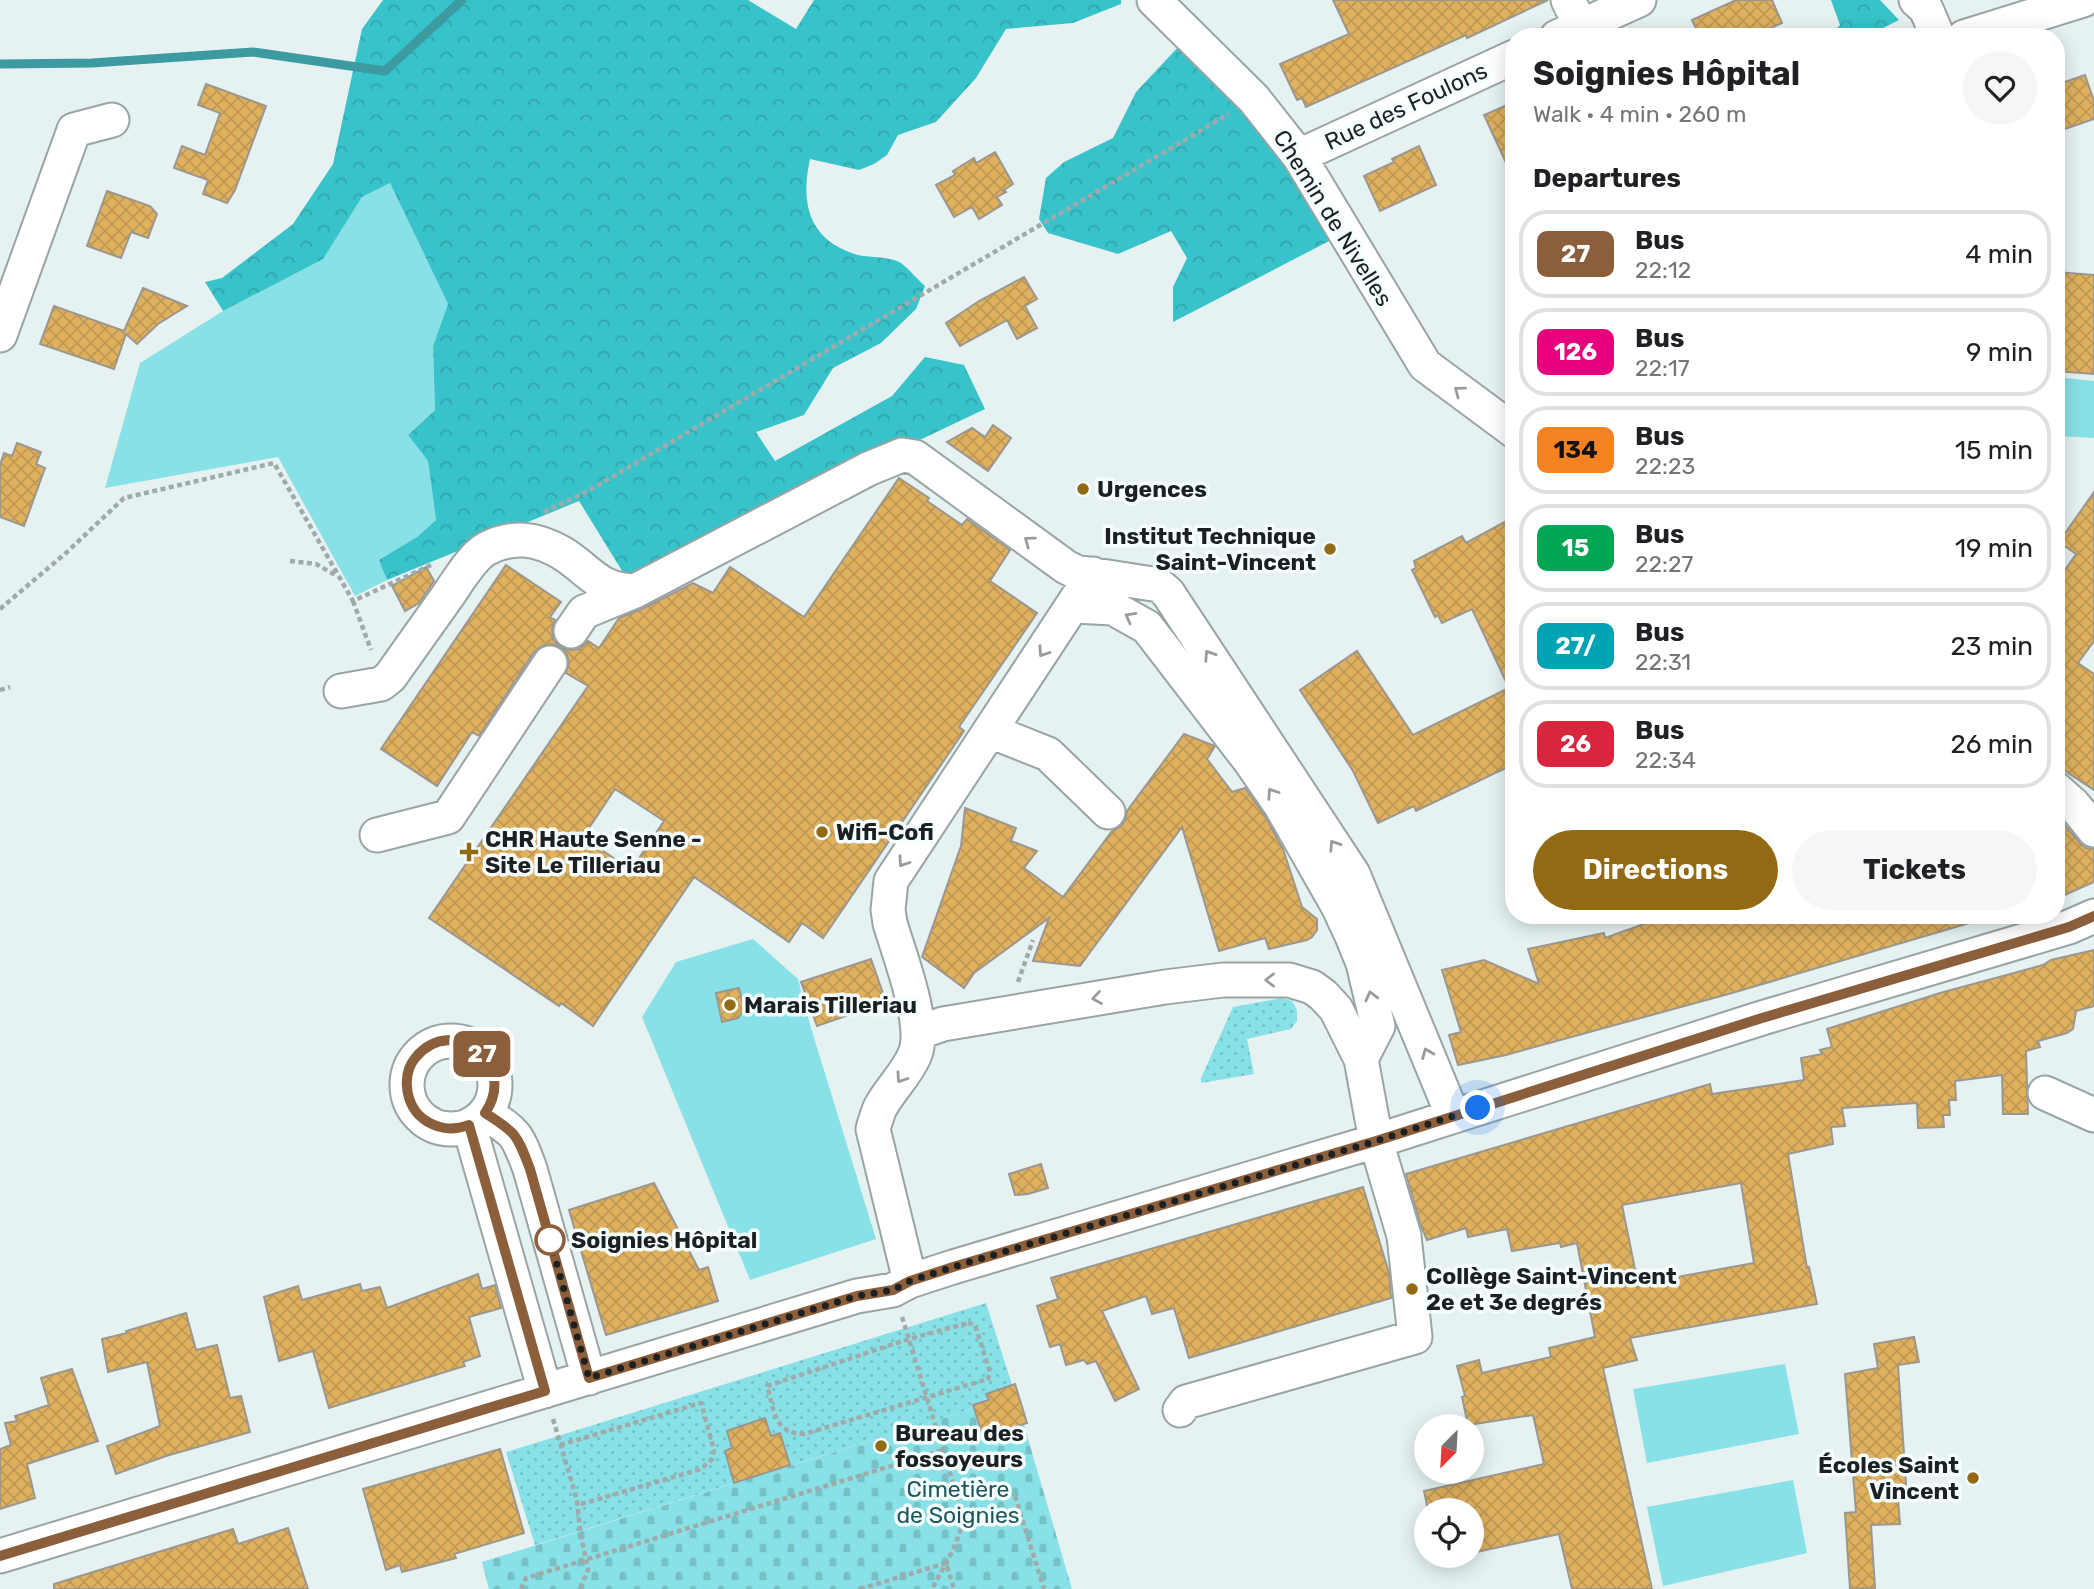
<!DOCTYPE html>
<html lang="en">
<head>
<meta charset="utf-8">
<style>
  body { margin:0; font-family:Rubik,sans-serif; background:#f6f6f6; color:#202124; height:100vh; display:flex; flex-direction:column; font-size:26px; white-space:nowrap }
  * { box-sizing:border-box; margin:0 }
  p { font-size:23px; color:#757577 }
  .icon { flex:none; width:38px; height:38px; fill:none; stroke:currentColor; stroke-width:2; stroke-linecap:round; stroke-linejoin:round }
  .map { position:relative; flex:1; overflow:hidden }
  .panel { position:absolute; left:1505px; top:28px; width:560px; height:896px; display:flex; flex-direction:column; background:#fff; border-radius:28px; box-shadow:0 4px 18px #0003 }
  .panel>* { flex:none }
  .badge { padding:0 14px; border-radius:10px; font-size:24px; line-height:46px }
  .needle { width:46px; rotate:204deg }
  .buttons { position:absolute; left:1414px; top:1414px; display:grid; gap:14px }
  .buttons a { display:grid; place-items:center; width:70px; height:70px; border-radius:50%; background:#fff; box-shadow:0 4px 18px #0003; font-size:35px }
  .you { position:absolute; width:35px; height:35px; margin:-18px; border:5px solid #fff; border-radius:50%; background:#1a73e8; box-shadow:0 0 0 10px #1a73e833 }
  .map>.badge { position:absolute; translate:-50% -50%; box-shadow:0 0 0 4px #fff }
  h2 { padding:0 28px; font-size:26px; line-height:63px }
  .round { display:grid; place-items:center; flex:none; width:74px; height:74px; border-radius:37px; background:#f6f6f6 }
  .summary { display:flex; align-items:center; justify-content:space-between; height:119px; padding:0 28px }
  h1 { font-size:33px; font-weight:700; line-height:52px }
  .cta { display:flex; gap:14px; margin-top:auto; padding:14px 28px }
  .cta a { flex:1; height:80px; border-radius:42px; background:#936a14; color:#fff; font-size:28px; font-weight:700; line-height:80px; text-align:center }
  .cta a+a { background:#f6f6f6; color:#202124 }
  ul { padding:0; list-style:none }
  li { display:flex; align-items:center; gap:21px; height:88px; margin:0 14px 10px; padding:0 14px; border:4px solid #e0e0e0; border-radius:28px }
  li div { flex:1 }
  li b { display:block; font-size:26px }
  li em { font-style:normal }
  li .badge { min-width:77px; font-weight:700; text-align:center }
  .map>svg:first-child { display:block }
  .green { fill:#88e1e6 }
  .forest { fill:url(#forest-crowns) }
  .cemetery { fill:url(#cemetery-stones) }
  .park { fill:url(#park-dots) }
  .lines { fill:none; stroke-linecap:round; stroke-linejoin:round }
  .stream { stroke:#3c9aa0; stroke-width:9 }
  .building { fill:url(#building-cross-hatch); stroke:#9b978f; stroke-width:2; fill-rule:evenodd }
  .minor-casing { stroke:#99a4a4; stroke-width:37 }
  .path { stroke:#a1aaaa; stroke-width:4.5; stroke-dasharray:5 3.5; stroke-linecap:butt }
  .minor { stroke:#fff; stroke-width:33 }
  .oneway { stroke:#999b9b }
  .line-casing { stroke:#fff; stroke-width:16 }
  .line { stroke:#8b5e3c; stroke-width:10 }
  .walk { stroke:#1c2020; stroke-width:7; stroke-dasharray:0 12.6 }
  .poi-dot { fill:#936a14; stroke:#f5feff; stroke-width:2.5 }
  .stop-dot { fill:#fff; stroke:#8b5e3c; stroke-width:3.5 }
  .labels { text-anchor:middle; stroke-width:7; stroke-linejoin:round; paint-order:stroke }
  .street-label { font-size:23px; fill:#1c2020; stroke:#f5feff }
  .poi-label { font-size:23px; font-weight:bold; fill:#1c2020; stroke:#f5feff; text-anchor:start }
  .stop-label { font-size:23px; font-weight:bold; fill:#1c2020; stroke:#f5feff; text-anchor:start }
  .park-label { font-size:23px; fill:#1d5559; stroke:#f5feff }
</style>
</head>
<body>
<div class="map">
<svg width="2094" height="1589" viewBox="0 0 2094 1589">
  <defs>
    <pattern id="forest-crowns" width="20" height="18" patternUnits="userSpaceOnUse" patternTransform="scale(1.75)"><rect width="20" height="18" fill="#38c2c9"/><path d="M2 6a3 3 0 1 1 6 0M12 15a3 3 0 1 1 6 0" fill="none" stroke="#31a6ac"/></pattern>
    <pattern id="cemetery-stones" width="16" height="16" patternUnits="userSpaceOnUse" patternTransform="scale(1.75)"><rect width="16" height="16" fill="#88e1e6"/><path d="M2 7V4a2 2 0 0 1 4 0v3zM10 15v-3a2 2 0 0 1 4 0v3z" fill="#75c1c5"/></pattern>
    <pattern id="park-dots" width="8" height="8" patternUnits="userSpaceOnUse" patternTransform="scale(1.75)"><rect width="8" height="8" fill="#88e1e6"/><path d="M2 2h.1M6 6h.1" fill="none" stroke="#75c1c5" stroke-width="1.8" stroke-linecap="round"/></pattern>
    <pattern id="building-cross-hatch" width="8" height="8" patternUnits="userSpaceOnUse" patternTransform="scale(1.75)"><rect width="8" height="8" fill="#dfb15f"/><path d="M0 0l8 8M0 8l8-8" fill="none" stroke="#bf9852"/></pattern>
  </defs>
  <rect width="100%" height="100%" fill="#e6f2f2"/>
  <!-- green -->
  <path class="green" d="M390 183 448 304 433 346 435 410 408 435 428 461 436 520 417 537 380 560 387 580 355 596 278 457 105 488 140 363 223 311 322 259 362 197Z
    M2056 377 2094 381V438L2056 436Z
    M753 939 798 979 811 1028 876 1239 750 1280 642 1017 676 962Z
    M1785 1364 1799 1434 1647 1463 1633 1389Z
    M1793 1480 1807 1553 1663 1586 1647 1507Z"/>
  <!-- forest -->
  <path class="forest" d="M383 0H748L796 29 814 0H1121V4L1073 23 1006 29 976 78 936 122 898 135 887 155 874 164 859 170 810 159C800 204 809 241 858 255 871 258 890 256 901 263 909 269 917 279 925 286L916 309 881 343 833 368 804 415 756 432 775 461 892 396 925 357 964 365 985 409 627 579 579 501 387 580 379 560 417 537 436 520 428 461 408 435 435 410 433 346 448 304 390 183 362 197 323 259 223 311 205 282 222 278 293 224 333 164 362 29Z
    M1831 0H1880L1899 20 1881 29 1888 37H1829L1840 25Z
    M1182 43 1250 114 1290 167 1333 239 1173 322V287L1187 258 1171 231 1118 254 1048 233 1039 219 1046 178 1064 162 1113 138 1136 92Z"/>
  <!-- cemetery -->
  <path class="cemetery" d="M1014 1391 1072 1589H489L482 1562 982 1406 983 1400Z"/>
  <!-- park -->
  <path class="park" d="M1282 998 1292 1001 1297 1010V1021L1291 1029 1247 1039 1254 1074 1201 1083V1078L1233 1007Z
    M986 1303 1014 1391 983 1400 982 1406 535 1545 506 1452Z"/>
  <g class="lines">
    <!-- stream -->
    <path class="stream" d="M0 64 92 63 253 52 385 71 462 0"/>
  </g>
  <!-- building -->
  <path class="building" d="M1333 0H1548L1467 38 1466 35 1306 107 1302 98 1297 100 1280 64 1349 34Z
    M1736 0H1772L1782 23 1750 37H1700L1692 20Z
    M2085 75 2094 101V119L2056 132V85Z
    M206 84 266 106 235 190 227 203 203 194 208 180 174 168 182 146 205 155 220 113 198 105Z
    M1514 102V180L1484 115Z
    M1419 146 1436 185 1380 211 1364 176 1394 162 1392 159Z
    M995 152 1013 184 1004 190 1006 192 997 197 1002 205 979 219 972 207 954 217 936 185 955 175 953 171 974 158 976 163Z
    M107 191 150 206 157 214 148 238 131 232 121 258 87 246Z
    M2056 272 2094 275V374L2056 371Z
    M1024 277 1037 299 1025 306 1037 328 1017 339 1007 320 960 346 946 323 979 301Z
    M143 288 187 306 158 324 137 344 126 334 114 369 40 344 54 306 124 331Z
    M993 425 1011 438 988 471 947 442 972 428 985 437Z
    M17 443 41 452 36 464 45 468 24 526 0 517V465L4 453 12 456Z
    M899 478 929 498 927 501 962 525 967 519 1010 550 990 581 1037 613 959 727 964 731 823 938 802 923 789 942 694 877 593 1026 561 1003 559 1006 429 918 588 686 566 673 569 663 567 655 561 647 570 650 579 649 588 641 599 648 619 618 644 608 693 583 713 593 730 567 804 617ZM615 789 664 821 631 870 583 837Z
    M2094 492V641L2078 663 2094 674V790L2056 765V583L2076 554 2059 542Z
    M1514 517V764L1416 811 1414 806 1378 823 1353 771 1300 690 1357 651 1413 735 1509 688 1472 609 1442 623 1438 615 1435 617 1412 570 1416 568 1414 561 1462 536 1466 543Z
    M506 565 561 602 550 617 555 620 552 629 553 639 560 647 552 644 542 646 534 652 479 736 472 732 437 786 381 749Z
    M426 567 434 581 419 603 405 611 392 586Z
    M1184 734 1215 746 1207 759 1232 792 1245 788 1265 816 1283 849 1302 907 1317 919V930L1312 937 1307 940 1269 949 1265 938 1219 951 1182 827 1080 966 1033 961 1049 918 974 973 964 988 922 957 961 846 965 808 1016 828 1011 841 1037 851 1024 868 1063 897 1112 831 1122 825 1126 817 1127 811Z
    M2056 815 2080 843 2086 848 2094 849V882L2056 899Z
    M1669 915H1975L1976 921 1732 993 1506 1055 1458 1065 1449 1035 1461 1032 1442 970 1484 960 1539 984 1528 949 1604 933 1605 938Z
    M2094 950V1006L2076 1011 2073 1029 2067 1033 2038 1041 2040 1047 2026 1051 2028 1114H2003L2002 1075 1955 1081 1956 1100H1949L1950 1115H1943L1944 1127 1918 1128 1917 1103 1842 1108 1845 1126 1831 1127 1833 1144 1788 1154 1807 1268 1809 1267 1817 1304 1630 1338 1637 1360 1603 1368 1652 1589H1572L1559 1534 1472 1553V1510H1428L1424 1491 1544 1464 1533 1415 1468 1425 1462 1397 1465 1396 1457 1366 1479 1360 1482 1373 1551 1357 1549 1348 1595 1337 1577 1243 1561 1247 1560 1243 1512 1251 1507 1229 1468 1237 1466 1228 1427 1240 1421 1226 1406 1174 1710 1084 1712 1094 1804 1080 1801 1058 1822 1054 1820 1050 1832 1047 1827 1029 1940 993 2043 965 2051 960ZM1741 1183 1754 1263 1638 1284 1622 1205Z
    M871 959 886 1002 817 1026 801 982Z
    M739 988 744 1009 738 1018 722 1022 716 993Z
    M1041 1164 1048 1188 1028 1194 1015 1195 1009 1174Z
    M654 1183 699 1270 708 1267 718 1301 606 1335 569 1210Z
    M1363 1187 1389 1273 1391 1298 1189 1358 1174 1308 1152 1314 1146 1296 1102 1311 1139 1389 1115 1401 1096 1361 1087 1364 1084 1360 1066 1365 1060 1344 1050 1347 1037 1306 1058 1299 1051 1278Z
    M478 1274 482 1289 495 1285 501 1308 469 1317 480 1356 463 1362 465 1366 329 1408 313 1351 279 1361 264 1297 298 1286 302 1300 360 1284 362 1291 380 1287 387 1308Z
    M186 1313 196 1350 217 1345 230 1398 241 1396 250 1432 166 1456 116 1474 107 1446 160 1426 147 1362 108 1372 102 1339 127 1333 126 1331Z
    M1914 1337 1919 1362 1898 1365 1907 1498 1898 1499 1900 1524 1871 1525 1875 1588 1850 1589 1845 1513 1856 1512 1845 1374 1878 1368 1874 1344Z
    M72 1369 98 1441 27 1464 35 1498 0 1509V1449L11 1445 5 1423 17 1421 15 1416 49 1405 41 1378Z
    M1015 1384 1027 1423 983 1437 973 1405 989 1400 986 1394Z
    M765 1418 771 1436 780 1433 790 1465 734 1483 725 1451 732 1448 727 1431Z
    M500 1449 524 1533 454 1554 456 1558 402 1572 400 1565 386 1570 363 1489Z
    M288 1528 308 1589H54V1584L233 1529 238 1544Z"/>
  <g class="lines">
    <!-- minor casing -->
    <g class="minor-casing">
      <path id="minor" d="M1154 0 1254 99 1299 156 1425 365 1514 431
        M1568 0 1581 26
        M1916 0 1926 9 1938 37
        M1557 37 1639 0
        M1964 37 2083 0
        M1299 156 1514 57
        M0 335 74 130 112 120
        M1073 606 1113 608 1147 627 1250 761 1281 806 1338 906 1352 936 1363 963 1378 1026 1361 1059
        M571 631 584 612 635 591
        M341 691 381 684 390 677C410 649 429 622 449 594 458 581 472 557 486 549 513 535 536 538 562 553 591 571 597 590 635 591L868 469 902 455 915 457 1066 567 1076 572 1159 585 1168 593 1353 874 1453 1116
        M990 731 1048 754 1108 812
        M2056 789 2073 804 2094 830
        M377 835 448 817 550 663
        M919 1035 926 1030 943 1024 1165 987 1223 980H1289L1312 987 1323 995 1336 1009 1361 1059 1376 1141 1404 1236 1415 1337 1186 1402 1180 1410
        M407 1085a44 44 0 1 1 88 0a44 44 0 1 1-88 0Z
        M2045 1093 2094 1115
        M485 1113C517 1133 517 1134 530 1169L589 1378
        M469 1125 545 1391
        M910 1281 873 1129C875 1122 877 1115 880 1108 890 1089 907 1074 915 1054 927 1025 899 954 890 923L888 910 891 881 1093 574
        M0 1556 857 1296 893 1290 910 1281 953 1267 1376 1141 1762 1018 2069 927 2094 916"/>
    </g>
    <!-- path -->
    <path class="path" d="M544 512 588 491 1229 114
      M290 561 316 564 337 576
      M353 601 371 650
      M0 609 67 552 124 498 274 463 353 601 431 565
      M0 690 10 687
      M1018 982 1033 940
      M902 1317 963 1515C961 1541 944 1566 932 1589
      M968 1323 975 1325 990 1372 988 1379 804 1434C773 1433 775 1411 767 1386L909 1339Z
      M553 1419 577 1500 580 1530 588 1570 580 1589
      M560 1445 701 1403 714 1450 712 1459 701 1469 578 1505
      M1015 1496 1044 1589
      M521 1589 526 1578 943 1450
      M860 1589 946 1563 954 1589"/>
    <!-- minor -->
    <use href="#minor" class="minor"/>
  </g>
  <!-- one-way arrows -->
  <defs><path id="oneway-chevron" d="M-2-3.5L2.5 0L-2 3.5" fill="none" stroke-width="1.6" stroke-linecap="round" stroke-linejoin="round" transform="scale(1.75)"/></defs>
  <g class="oneway">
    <use href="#oneway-chevron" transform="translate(1459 391) rotate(-143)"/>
    <use href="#oneway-chevron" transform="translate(1029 541) rotate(-144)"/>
    <use href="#oneway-chevron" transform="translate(1130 617) rotate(-151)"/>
    <use href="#oneway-chevron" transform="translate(1043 652) rotate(124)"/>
    <use href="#oneway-chevron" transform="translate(1209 655) rotate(-123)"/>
    <use href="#oneway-chevron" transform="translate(1272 793) rotate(-124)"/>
    <use href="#oneway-chevron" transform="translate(1334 845) rotate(-123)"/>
    <use href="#oneway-chevron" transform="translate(903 862) rotate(124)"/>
    <use href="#oneway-chevron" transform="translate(1270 980) rotate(180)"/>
    <use href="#oneway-chevron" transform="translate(1371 996) rotate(-104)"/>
    <use href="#oneway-chevron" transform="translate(1097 998) rotate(171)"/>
    <use href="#oneway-chevron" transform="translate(1427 1053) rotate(-112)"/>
    <use href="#oneway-chevron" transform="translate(901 1078) rotate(124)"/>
  </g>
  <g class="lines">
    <!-- line casing -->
    <g class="line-casing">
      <path id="line" d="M0 1556 545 1391 469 1125C454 1130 442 1130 428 1122 415 1115 408 1101 407 1087 406 1076 409 1065 416 1057 453 1013 519 1064 485 1113 517 1133 517 1135 530 1169L589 1378 857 1296 893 1290 910 1281 953 1267 1376 1141 1762 1018 2069 927 2094 916"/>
    </g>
    <!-- line -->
    <use href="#line" class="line"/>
    <!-- walk -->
    <path class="walk" d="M550 1240 589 1378 857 1296 893 1290 910 1281 953 1267 1376 1141 1478 1108"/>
  </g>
  <!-- markers -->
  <g class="poi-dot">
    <circle cx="1083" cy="489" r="7"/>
    <circle cx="1330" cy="549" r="7"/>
    <circle cx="822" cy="832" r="7"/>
    <path d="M465.5 841.5h7v7h7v7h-7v7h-7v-7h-7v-7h7z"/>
    <circle cx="730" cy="1005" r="7"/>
    <circle cx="1412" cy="1289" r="7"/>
    <circle cx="881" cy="1446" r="7"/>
    <circle cx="1973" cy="1478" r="7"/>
  </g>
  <circle class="stop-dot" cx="550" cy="1240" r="14"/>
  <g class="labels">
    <!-- street labels -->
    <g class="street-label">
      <text transform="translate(1406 106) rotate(-25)" y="8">Rue des Foulons</text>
      <text transform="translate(1333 218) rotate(58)" y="8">Chemin de Nivelles</text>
    </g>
    <!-- poi labels -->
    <g class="poi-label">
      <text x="1097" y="497">Urgences</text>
      <text x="1316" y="544" text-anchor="end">Institut Technique<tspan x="1316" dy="26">Saint-Vincent</tspan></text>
      <text x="836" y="840">Wifi-Cofi</text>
      <text x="485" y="847">CHR Haute Senne -<tspan x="485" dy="26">Site Le Tilleriau</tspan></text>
      <text x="744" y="1013">Marais Tilleriau</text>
      <text x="1426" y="1284">Collège Saint-Vincent<tspan x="1426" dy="26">2e et 3e degrés</tspan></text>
      <text x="895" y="1441">Bureau des<tspan x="895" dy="26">fossoyeurs</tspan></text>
      <text x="1959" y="1473" text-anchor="end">Écoles Saint<tspan x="1959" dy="26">Vincent</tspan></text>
    </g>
    <!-- stop labels -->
    <g class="stop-label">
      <text x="571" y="1248">Soignies Hôpital</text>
    </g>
    <!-- park labels -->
    <g class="park-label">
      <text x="958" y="1497">Cimetière<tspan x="958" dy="26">de Soignies</tspan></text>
    </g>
  </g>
</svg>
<div class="buttons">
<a><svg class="needle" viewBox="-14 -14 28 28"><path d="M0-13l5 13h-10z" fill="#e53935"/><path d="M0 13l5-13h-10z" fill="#757577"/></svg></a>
<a><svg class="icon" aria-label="locate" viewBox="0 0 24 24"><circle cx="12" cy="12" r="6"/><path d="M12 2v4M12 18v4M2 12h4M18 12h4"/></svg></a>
</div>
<div class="you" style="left:1478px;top:1108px"></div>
<b class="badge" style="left:482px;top:1054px;background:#8b5e3c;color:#fff">27</b>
<section class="panel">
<div class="summary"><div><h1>Soignies Hôpital</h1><p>Walk · 4 min · 260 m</p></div><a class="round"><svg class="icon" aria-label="heart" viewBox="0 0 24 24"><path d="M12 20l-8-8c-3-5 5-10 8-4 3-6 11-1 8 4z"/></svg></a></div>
<h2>Departures</h2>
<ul>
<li><span class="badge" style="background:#8b5e3c;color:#fff">27</span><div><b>Bus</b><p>22:12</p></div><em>4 min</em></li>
<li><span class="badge" style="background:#e6007e;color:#fff">126</span><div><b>Bus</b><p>22:17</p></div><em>9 min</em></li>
<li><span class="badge" style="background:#f58220;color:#111">134</span><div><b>Bus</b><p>22:23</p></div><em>15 min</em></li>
<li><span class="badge" style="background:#00a651;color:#fff">15</span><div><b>Bus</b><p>22:27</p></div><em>19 min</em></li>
<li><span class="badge" style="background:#00a3b4;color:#fff">27/</span><div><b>Bus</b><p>22:31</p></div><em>23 min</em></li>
<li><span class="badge" style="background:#d7263d;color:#fff">26</span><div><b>Bus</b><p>22:34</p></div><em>26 min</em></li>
</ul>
<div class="cta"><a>Directions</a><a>Tickets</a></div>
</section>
</div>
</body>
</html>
